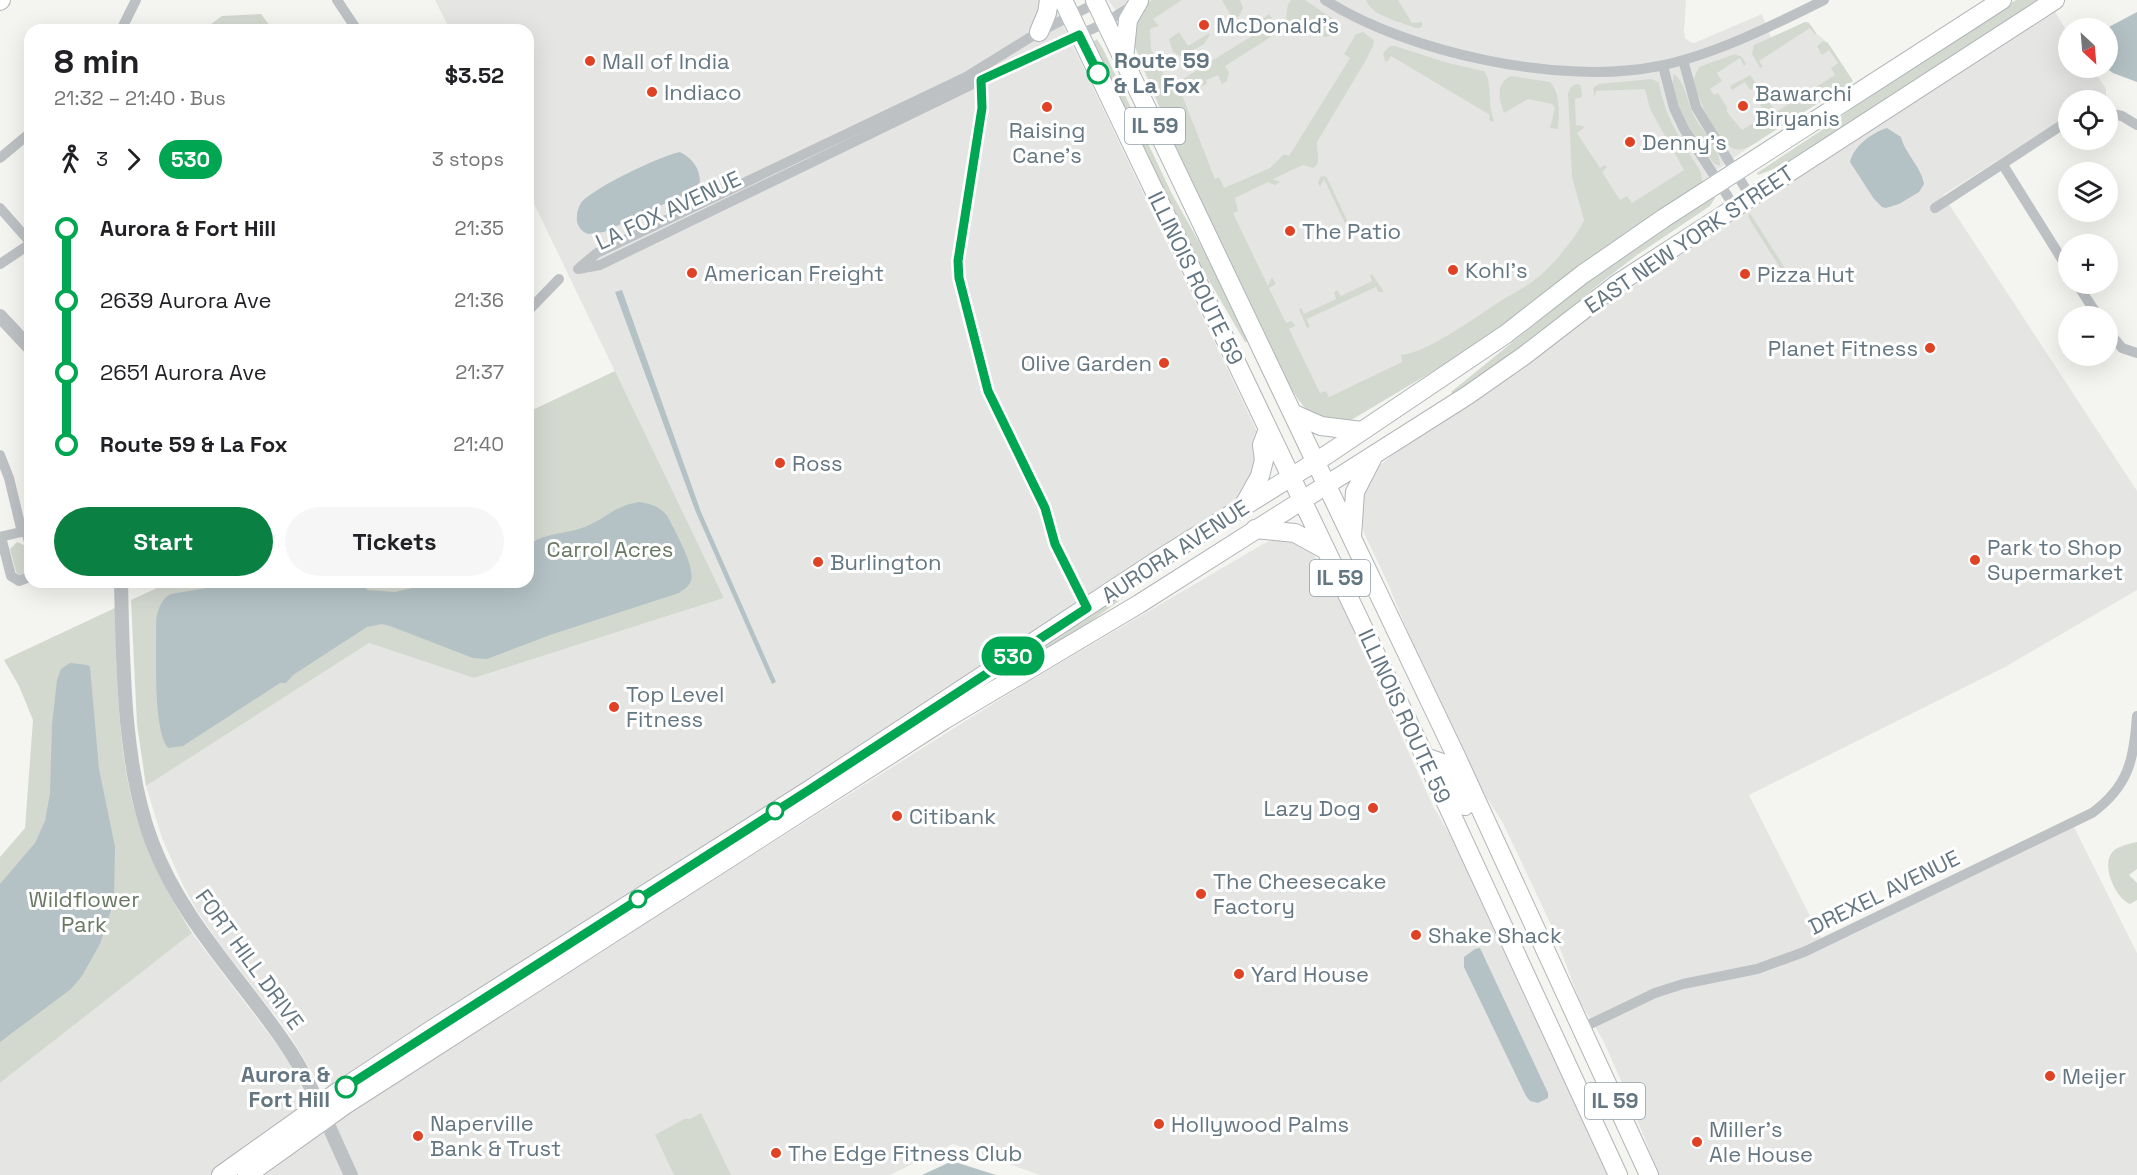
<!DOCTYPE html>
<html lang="en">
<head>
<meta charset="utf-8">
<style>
  body { margin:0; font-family:"Space Grotesk",sans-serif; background:#f6f6f6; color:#202124; height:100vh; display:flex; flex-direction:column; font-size:22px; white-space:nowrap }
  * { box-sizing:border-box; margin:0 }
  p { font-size:20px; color:#757577 }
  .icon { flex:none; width:33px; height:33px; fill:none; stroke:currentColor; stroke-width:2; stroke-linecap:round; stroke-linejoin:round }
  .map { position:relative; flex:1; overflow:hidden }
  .sheet { position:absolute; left:24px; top:24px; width:510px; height:564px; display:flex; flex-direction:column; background:#fff; border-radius:18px; box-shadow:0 6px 24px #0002 }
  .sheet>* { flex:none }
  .badge { padding:0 12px; border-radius:20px; font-size:21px; line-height:39px }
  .needle { width:39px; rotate:154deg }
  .buttons { position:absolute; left:2058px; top:18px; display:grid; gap:12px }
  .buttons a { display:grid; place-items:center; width:60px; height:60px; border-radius:50%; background:#fff; box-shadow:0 6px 24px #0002; font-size:30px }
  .map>.badge { position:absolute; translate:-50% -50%; box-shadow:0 0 0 3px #fff }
  .legs { display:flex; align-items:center; gap:9px; height:66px; padding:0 30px; font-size:20px }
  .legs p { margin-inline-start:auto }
  .head { display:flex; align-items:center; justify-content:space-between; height:102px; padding:0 30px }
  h1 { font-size:33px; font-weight:800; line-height:45px }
  .cta { display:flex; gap:12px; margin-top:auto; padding:12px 30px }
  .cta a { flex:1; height:69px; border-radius:36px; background:#0b8043; color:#fff; font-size:24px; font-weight:800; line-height:69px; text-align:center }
  .cta a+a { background:#f6f6f6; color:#202124 }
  ul { padding:0 30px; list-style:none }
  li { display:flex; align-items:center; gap:21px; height:72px; font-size:22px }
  li i { display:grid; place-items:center; width:9px; height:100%; margin:0 8px; background:currentColor }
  li i::after { content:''; width:15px; height:15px; margin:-8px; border:4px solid; border-radius:50%; background:#fff }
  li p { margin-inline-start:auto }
  li:first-child i { background:linear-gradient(#0000 50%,currentColor 0) }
  li:last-child i { background:linear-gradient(currentColor 50%,#0000 0) }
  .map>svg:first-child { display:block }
  .built { fill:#e5e6e4 }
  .green { fill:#d4d9d0 }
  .water { fill:#b4c2c5 }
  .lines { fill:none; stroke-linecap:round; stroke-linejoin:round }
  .primary-casing { stroke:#b0b5b8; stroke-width:20 }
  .minor { stroke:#bdc1c4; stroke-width:10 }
  .tertiary { stroke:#bdc1c4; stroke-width:14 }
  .primary { stroke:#fff; stroke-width:18 }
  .line-1-casing { stroke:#fff; stroke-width:14 }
  .line-1 { stroke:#00a651; stroke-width:9 }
  .poi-dot { fill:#df4225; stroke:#fff; stroke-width:2 }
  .stop-1-dot { fill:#fff; stroke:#00a651; stroke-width:3 }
  .labels { text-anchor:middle; stroke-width:6; stroke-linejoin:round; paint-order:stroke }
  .shield { fill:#fff; stroke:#929fa7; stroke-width:1.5 }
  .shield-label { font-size:21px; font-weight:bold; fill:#647681 }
  .poi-label { font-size:22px; fill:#647681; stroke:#fff; text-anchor:start }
  .stop-label { font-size:22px; font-weight:bold; fill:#647681; stroke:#fff; text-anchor:start }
  .street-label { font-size:22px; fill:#647681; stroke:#fff }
  .park-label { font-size:22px; fill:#697862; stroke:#fff }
</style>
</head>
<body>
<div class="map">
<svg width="2137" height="1175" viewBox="0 0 2137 1175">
  <rect width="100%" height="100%" fill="#f4f4f0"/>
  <!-- built -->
  <path class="built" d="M435 0H1051L1264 446 1246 496 858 747 811 782 330 1087 321 1084 316 1079 286 1029 221 946 196 909 182 883 162 838 146 786 369 643 474 678 724 598 528 191V30H450Z
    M1108 0H1686L1684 32 1685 38 1690 42 1694 43 1762 14 1771 38 1805 22 1809 23 1816 33 1828 43 1853 81 1749 147 1477 345 1346 423 1299 401 1292 390 1193 188 1139 60 1132 32Z
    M2054 10 2068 33V68H2092L2106 89V100H2068V116L1943 195 2137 491V590L2005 667 1749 795 1824 944 2074 827 2137 953V1175H1659L1630 1101 1603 1040 1580 1002 1552 927 1503 823 1478 784 1417 654 1386 579 1365 535 1359 518V505L1375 469 1404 446 1440 424 1513 373 1583 320 1716 232 1771 192Z
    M1281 536 1307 545 1331 580 1433 806 1457 847 1611 1175H1040L953 1144 890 1175H257L345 1112 1021 686 1263 544Z
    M192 933 287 1058 304 1094V1105L211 1175H0V1083Z"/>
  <!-- green -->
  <path class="green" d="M1152 0H1182L1153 19 1159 26 1150 29 1151 49 1165 77 1168 80 1173 76 1178 82 1263 29 1265 26 1261 20 1269 14 1276 24 1286 18 1288 4 1291 0H1305L1336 21 1338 25 1332 36 1325 37 1296 21 1225 66 1229 72 1227 81 1222 84 1218 75 1206 80 1207 84 1182 95 1215 179 1219 177 1224 188 1270 168 1284 154 1289 156 1350 58 1344 54 1356 34 1363 32 1374 40 1373 46 1366 60 1317 142C1316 151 1322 164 1313 168L1303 165 1273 179 1280 182 1275 185 1268 182 1235 198 1238 211 1233 213 1268 286 1272 277 1276 284 1269 288 1286 323 1292 321 1295 326 1289 329 1320 393 1326 391 1329 397 1402 362 1401 355C1429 352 1477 316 1502 300 1517 291 1533 283 1545 271 1555 262 1580 232 1584 220L1572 177 1568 94C1570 88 1571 85 1578 84L1581 86 1582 97 1575 99 1576 125 1583 126 1584 128 1577 133 1600 168 1605 165 1607 167 1602 172 1620 200 1627 196 1632 203 1684 170 1650 109 1645 89 1596 91 1595 98 1593 88 1599 84 1651 79 1659 82C1664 117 1683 143 1701 172L1702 182 1477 345 1346 423 1338 425 1306 410 1292 390 1193 188 1135 47C1131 25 1134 13 1152 0Z
    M1223 0H1240L1243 8 1240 15 1234 20 1222 1Z
    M1366 0H1398L1412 23 1422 22V26L1420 28H1415C1401 22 1371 16 1366 0Z
    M2016 0H2041L1781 166 1758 175 1757 173 1828 126 1878 89Z
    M261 14 273 30H203L222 16Z
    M1805 22 1809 23 1816 33 1815 35 1810 28 1759 61 1763 67 1760 68 1752 54 1754 45Z
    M1179 32 1188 46 1209 33 1210 35 1204 44 1182 57 1173 52 1169 39Z
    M1097 39 1103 49 1173 196 1211 263 1248 341 1245 342 1194 255 1094 46V41Z
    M1823 41 1828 43 1853 81 1749 147C1745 149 1739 150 1735 149 1716 145 1698 97 1693 80L1699 67 1735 54 1742 57 1746 64 1744 66 1740 58 1717 73 1722 81 1710 89 1714 95 1718 93 1727 107V112L1742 130 1760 119 1758 115 1764 111 1760 105 1764 102 1754 88 1750 90 1745 82 1732 90 1730 86 1750 75 1776 112 1835 75 1831 68 1838 63 1829 50 1822 55 1817 46Z
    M1390 46H1395L1448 63 1484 71C1493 82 1487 104 1494 120L1493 122 1489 120 1490 115 1391 56 1387 62 1385 61 1383 53Z
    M1674 74C1686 83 1687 102 1694 116 1701 129 1721 151 1720 165H1716C1700 149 1666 96 1674 74Z
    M1511 76 1550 82C1561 93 1559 115 1558 129L1550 128 1555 108 1552 104 1528 99 1504 113C1499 100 1495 83 1511 76Z
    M1324 176 1327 178 1354 235 1352 241H1347L1350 234 1324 179 1320 187 1318 183 1320 177Z
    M1713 195 1715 198 1710 206 1637 255 1599 284 1543 331 1454 395 1451 392 1592 278Z
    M1750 213 1795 284V285H1791L1751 222 1748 216Z
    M1372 274 1383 290V292H1378L1376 287 1307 319 1310 327 1307 328 1299 309 1301 308 1304 314 1336 299 1334 292 1337 290 1341 296 1372 281 1370 276Z
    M615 371 724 598 474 678 369 643 146 786 137 724 131 600 170 582H528V412Z
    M17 542 24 545 29 567 28 573 20 576 16 572 10 549Z
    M1121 594 1123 598 1050 651 991 682 1022 659Z
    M115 608C117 666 117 725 128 782 138 837 163 886 192 933L0 1083V857L25 828 33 720 19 686 4 660Z
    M2137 842V869L2129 875 2137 883V900L2130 904C2116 898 2102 868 2111 854 2116 846 2129 844 2137 842Z
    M701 1113 731 1175H674L655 1135 684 1119H690Z"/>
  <!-- water -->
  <path class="water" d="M2137 12V82L2113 73 2106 68 2107 28Z
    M1887 128 1901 137C1905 154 1921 166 1924 184L1919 192 1899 204 1886 208 1882 207 1874 199 1850 162C1854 146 1871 133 1887 128Z
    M680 152C692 158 700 168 700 182L692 191 604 232 588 234C582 232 578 227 577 221 576 215 578 208 581 203 593 188 660 156 680 152Z
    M622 290 701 512 776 682 772 684 695 510 615 292Z
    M639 502C651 504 660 506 668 517 674 530 698 570 690 583 688 587 683 590 679 593L550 635 487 659 473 658 390 626 382 624 367 627 293 675 286 683H280L183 746 168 748C152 728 157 649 156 621 157 610 162 598 171 594L218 586 230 582H359L368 590 395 592 434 583 528 582V546C542 533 565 534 582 528 605 520 613 506 639 502Z
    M70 663 88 665 90 667 99 769 115 847 114 901 100 944 82 976 71 989 0 1042V884L35 843 45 821 50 793 52 725 57 680 61 669Z
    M1480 948 1548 1093V1098L1538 1103 1530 1101 1526 1096 1464 967V957L1475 949Z
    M955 1162 996 1175H922L948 1163Z"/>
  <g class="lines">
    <!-- primary casing -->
    <g class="primary-casing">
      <path id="primary" d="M1063 0 1425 757 1618 1175
        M1095 0 1456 756 1649 1175
        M0 1 1 0
        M1039 32 1047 13 1049 0
        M1124 59 1128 20 1139 1
        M1294 414 1321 426 1362 431
        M1245 503 1260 476 1264 460 1262 445 1268 429
        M1255 529 1295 533 1326 550
        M1352 536 1355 492 1373 457
        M1425 757 1445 764 1465 806
        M221 1175 339 1091 428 1032 809 790 1158 560 1328 454 1506 334 1583 274 1664 218 2002 0
        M247 1175 345 1105 944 720 1139 604 1468 395 1525 355 1617 284 2055 0"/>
    </g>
    <!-- minor -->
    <path class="minor" d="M337 0 357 30
      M1325 0C1408 53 1562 86 1659 66 1714 55 1774 25 1824 0
      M121 30 136 0
      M1683 60 1696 107 1750 196
      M1663 66 1674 108 1684 129 1734 206
      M2108 113 2122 116 2137 125
      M0 158 30 133
      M2003 165 2068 269
      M0 208 30 242
      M1935 208 2068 121
      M0 264 30 244
      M580 267 597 253 966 77 1039 32 1100 1
      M578 269 600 265 981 80 1105 23 1135 4
      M2077 284 2098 316
      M528 311 559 279
      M2108 331 2122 348 2137 353
      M0 455 9 478 22 532
      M26 531 30 546
      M0 537 30 530
      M1 537 11 576 19 581 30 577
      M1582 1028 1655 993 1683 984 1757 969 1804 952 2092 813C2129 786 2134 759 2137 716"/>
    <!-- tertiary -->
    <path class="tertiary" d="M0 316 30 348
      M121 582C123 663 123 766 152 842 181 919 238 975 284 1042 312 1082 330 1131 351 1175"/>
    <!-- primary -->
    <use href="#primary" class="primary"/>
  </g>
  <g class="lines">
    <!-- line-1 casing -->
    <g class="line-1-casing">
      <path id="line-1" d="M346 1087 809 790 1087 608 1055 544 1045 508 988 391 959 278 958 261 982 108 981 80 1079 35 1098 73"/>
    </g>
    <!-- line-1 -->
    <use href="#line-1" class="line-1"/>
  </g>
  <!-- markers -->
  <g class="poi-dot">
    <circle cx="1204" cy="25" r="6"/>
    <circle cx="590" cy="61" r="6"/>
    <circle cx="652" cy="92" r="6"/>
    <circle cx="1743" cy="106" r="6"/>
    <circle cx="1047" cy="107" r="6"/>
    <circle cx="1630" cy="142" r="6"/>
    <circle cx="1290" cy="231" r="6"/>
    <circle cx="1453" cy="270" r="6"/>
    <circle cx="692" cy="273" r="6"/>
    <circle cx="1745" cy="274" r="6"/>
    <circle cx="1930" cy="348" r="6"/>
    <circle cx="1164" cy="363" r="6"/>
    <circle cx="780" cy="463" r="6"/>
    <circle cx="1975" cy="560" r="6"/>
    <circle cx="818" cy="562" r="6"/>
    <circle cx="614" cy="707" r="6"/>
    <circle cx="1373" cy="808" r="6"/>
    <circle cx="897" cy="816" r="6"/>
    <circle cx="1201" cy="894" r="6"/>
    <circle cx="1416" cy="935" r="6"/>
    <circle cx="1239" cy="974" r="6"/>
    <circle cx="2050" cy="1076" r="6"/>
    <circle cx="1159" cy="1124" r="6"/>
    <circle cx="418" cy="1136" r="6"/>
    <circle cx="1697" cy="1142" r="6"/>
    <circle cx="776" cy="1153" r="6"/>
  </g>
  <g class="stop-1-dot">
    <circle cx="1098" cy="73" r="10"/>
    <circle cx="775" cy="811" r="8"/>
    <circle cx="638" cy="899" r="8"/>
    <circle cx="346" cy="1087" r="10"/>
  </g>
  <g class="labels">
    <!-- shield labels -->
    <g class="shield">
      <rect x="1125" y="108" width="60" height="36" rx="4.5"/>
      <rect x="1310" y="560" width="60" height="36" rx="4.5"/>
      <rect x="1585" y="1083" width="60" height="36" rx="4.5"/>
    </g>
    <g class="shield-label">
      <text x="1155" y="133">IL 59</text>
      <text x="1340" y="585">IL 59</text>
      <text x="1615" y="1108">IL 59</text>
    </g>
    <!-- poi labels -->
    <g class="poi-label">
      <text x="1216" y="33">McDonald's</text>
      <text x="602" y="69">Mall of India</text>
      <text x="664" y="100">Indiaco</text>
      <text x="1755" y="101">Bawarchi<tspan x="1755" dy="25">Biryanis</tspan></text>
      <text x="1047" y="138" text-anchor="middle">Raising<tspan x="1047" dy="25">Cane's</tspan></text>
      <text x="1642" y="150">Denny's</text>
      <text x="1302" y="239">The Patio</text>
      <text x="1465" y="278">Kohl's</text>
      <text x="704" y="281">American Freight</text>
      <text x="1757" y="282">Pizza Hut</text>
      <text x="1918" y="356" text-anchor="end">Planet Fitness</text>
      <text x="1152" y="371" text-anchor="end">Olive Garden</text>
      <text x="792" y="471">Ross</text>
      <text x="1987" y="555">Park to Shop<tspan x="1987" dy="25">Supermarket</tspan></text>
      <text x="830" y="570">Burlington</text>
      <text x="626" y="702">Top Level<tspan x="626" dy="25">Fitness</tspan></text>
      <text x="1361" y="816" text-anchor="end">Lazy Dog</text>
      <text x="909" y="824">Citibank</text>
      <text x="1213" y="889">The Cheesecake<tspan x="1213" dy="25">Factory</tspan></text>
      <text x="1428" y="943">Shake Shack</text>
      <text x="1251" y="982">Yard House</text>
      <text x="2062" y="1084">Meijer</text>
      <text x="430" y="1131">Naperville<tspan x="430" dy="25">Bank &amp; Trust</tspan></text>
      <text x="1171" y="1132">Hollywood Palms</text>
      <text x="1709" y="1137">Miller's<tspan x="1709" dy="25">Ale House</tspan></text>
      <text x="788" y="1161">The Edge Fitness Club</text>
    </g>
    <!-- stop labels -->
    <g class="stop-label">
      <text x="1114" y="68">Route 59<tspan x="1114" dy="25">&amp; La Fox</tspan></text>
      <text x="330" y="1082" text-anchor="end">Aurora &amp;<tspan x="330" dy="25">Fort Hill</tspan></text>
    </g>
    <!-- street labels -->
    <g class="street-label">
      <text transform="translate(668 210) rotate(-25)" y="8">LA FOX AVENUE</text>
      <text transform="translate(1689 239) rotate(-34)" y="8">EAST NEW YORK STREET</text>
      <text transform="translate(1196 278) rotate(64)" y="8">ILLINOIS ROUTE 59</text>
      <text transform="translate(1175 551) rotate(-33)" y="8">AURORA AVENUE</text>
      <text transform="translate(1405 716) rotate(65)" y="8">ILLINOIS ROUTE 59</text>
      <text transform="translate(1884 892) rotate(-26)" y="8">DREXEL AVENUE</text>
      <text transform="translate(250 959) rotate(54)" y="8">FORT HILL DRIVE</text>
    </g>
    <!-- park labels -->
    <g class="park-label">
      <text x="610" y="557">Carrol Acres</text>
      <text x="84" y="907">Wildflower<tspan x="84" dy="25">Park</tspan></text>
    </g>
  </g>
</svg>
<div class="buttons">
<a><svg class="needle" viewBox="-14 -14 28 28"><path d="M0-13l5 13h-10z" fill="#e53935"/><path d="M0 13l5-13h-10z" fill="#757577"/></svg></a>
<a><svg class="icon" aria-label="locate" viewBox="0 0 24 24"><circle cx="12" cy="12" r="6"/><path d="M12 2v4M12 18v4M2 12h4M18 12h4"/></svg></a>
<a><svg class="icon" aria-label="layers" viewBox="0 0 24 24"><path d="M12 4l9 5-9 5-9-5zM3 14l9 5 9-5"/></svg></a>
<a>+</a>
<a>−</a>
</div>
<b class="badge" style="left:1013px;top:656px;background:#00a651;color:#fff">530</b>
<section class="sheet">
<div class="head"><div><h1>8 min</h1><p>21:32 – 21:40 · Bus</p></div><b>$3.52</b></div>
<div class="legs"><svg class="icon" aria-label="walk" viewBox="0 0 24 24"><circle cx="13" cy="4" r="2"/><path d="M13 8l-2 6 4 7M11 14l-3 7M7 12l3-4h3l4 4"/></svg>3<svg class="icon" aria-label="forward" viewBox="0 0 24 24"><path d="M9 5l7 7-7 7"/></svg><b class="badge" style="background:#00a651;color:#fff">530</b><p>3 stops</p></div>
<ul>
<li><i style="color:#00a651"></i><b>Aurora &amp; Fort Hill</b><p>21:35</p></li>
<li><i style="color:#00a651"></i><span>2639 Aurora Ave</span><p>21:36</p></li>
<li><i style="color:#00a651"></i><span>2651 Aurora Ave</span><p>21:37</p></li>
<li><i style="color:#00a651"></i><b>Route 59 &amp; La Fox</b><p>21:40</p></li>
</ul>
<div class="cta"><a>Start</a><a>Tickets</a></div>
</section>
</div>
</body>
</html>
